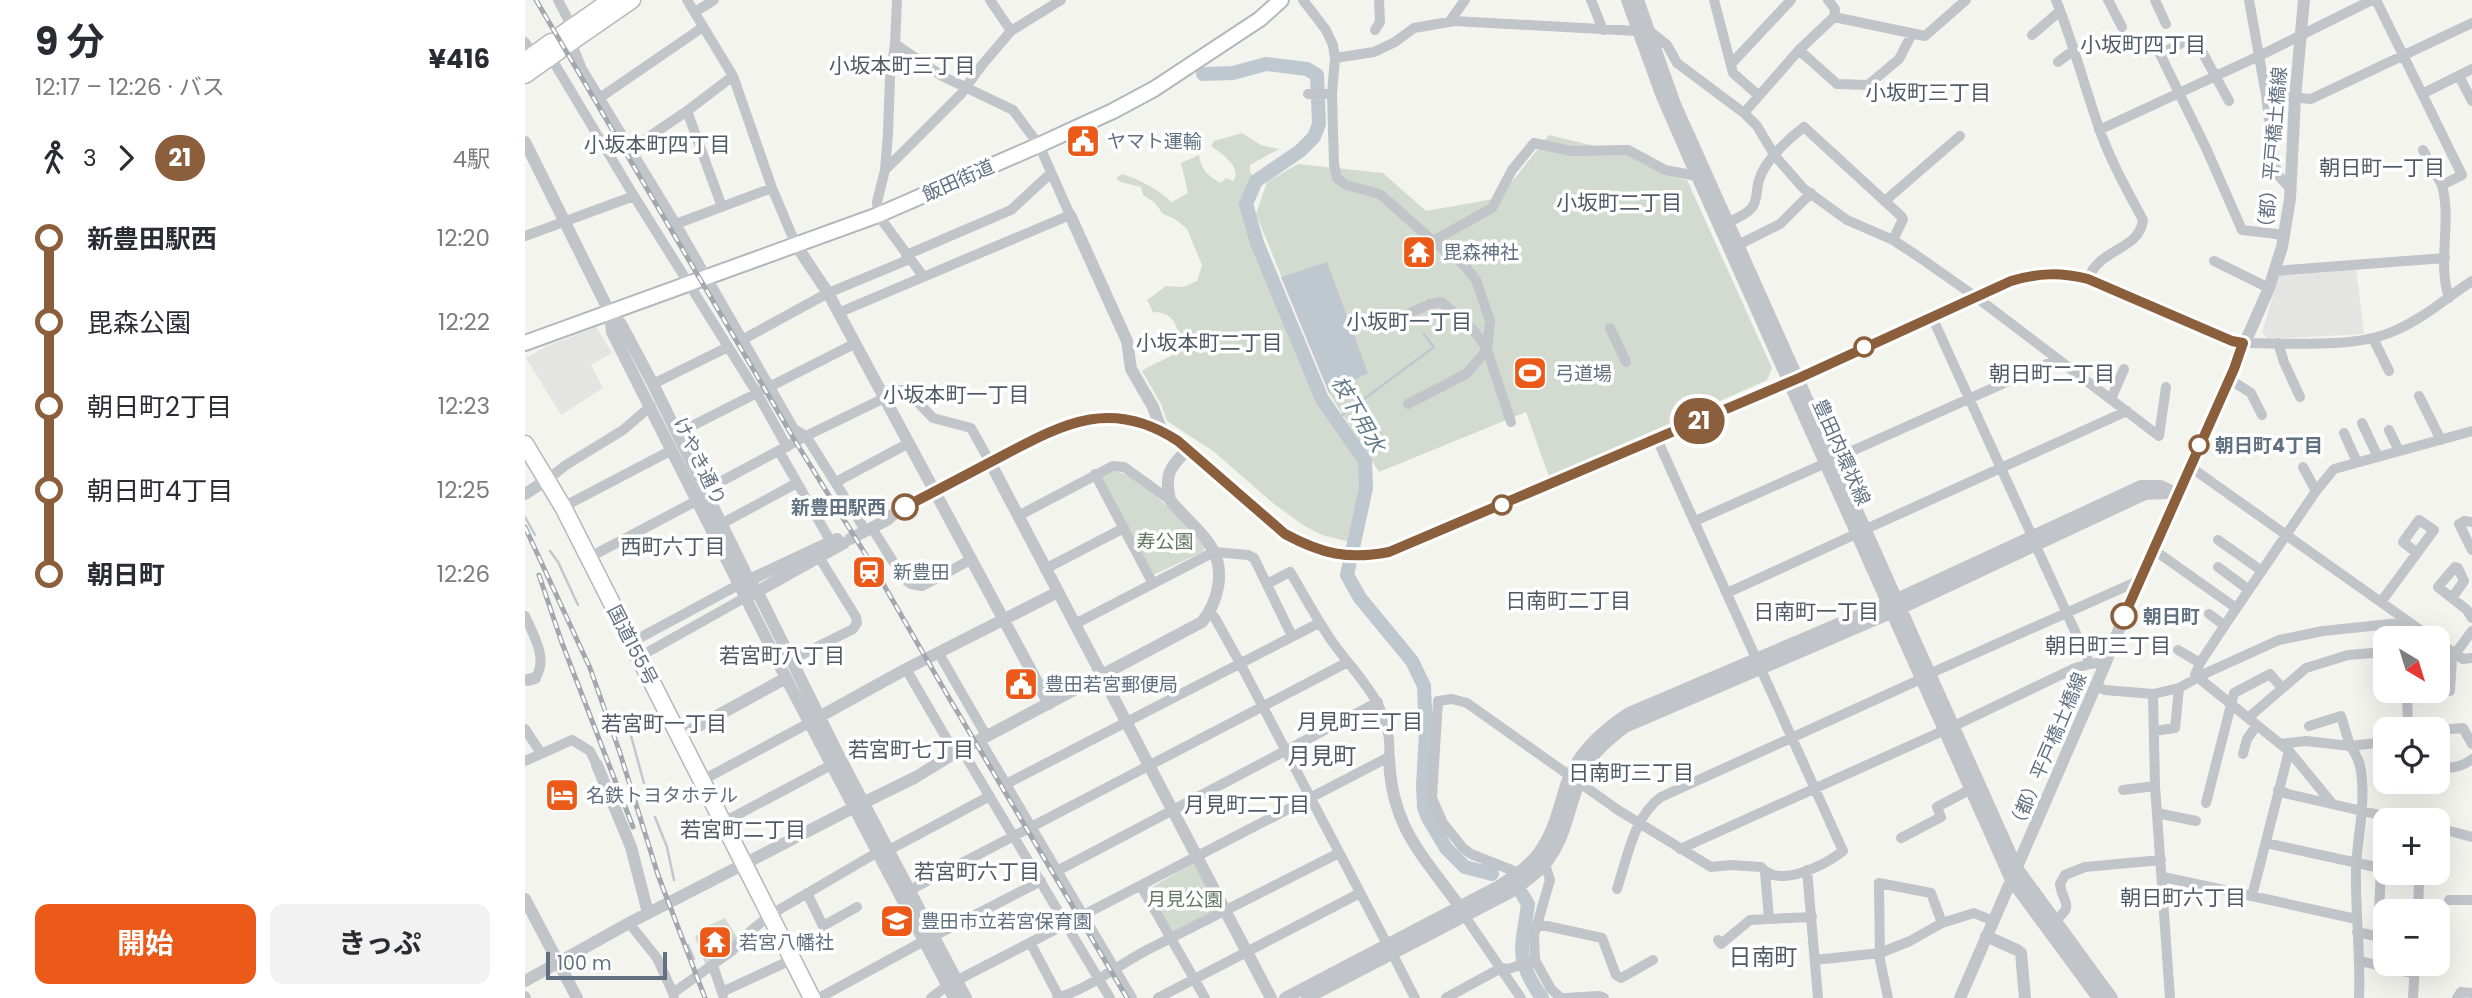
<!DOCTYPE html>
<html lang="ja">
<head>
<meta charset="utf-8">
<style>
  body { margin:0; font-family:Poppins,"Noto Sans JP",sans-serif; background:#f2f2f3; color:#2b2b33; height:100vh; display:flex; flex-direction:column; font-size:26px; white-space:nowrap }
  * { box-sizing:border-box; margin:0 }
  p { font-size:23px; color:#7c7c81 }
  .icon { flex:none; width:38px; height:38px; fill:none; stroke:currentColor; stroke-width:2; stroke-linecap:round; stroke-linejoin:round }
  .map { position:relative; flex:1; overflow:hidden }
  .details { display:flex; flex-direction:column; background:#fff; width:525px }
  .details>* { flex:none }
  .badge { padding:0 14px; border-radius:23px; font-size:24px; line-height:46px }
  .needle { width:46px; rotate:142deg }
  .controls { position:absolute; left:1848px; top:626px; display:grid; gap:14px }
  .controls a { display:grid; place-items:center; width:77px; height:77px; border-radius:14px; background:#fff; box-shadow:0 7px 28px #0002; font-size:35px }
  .scale { position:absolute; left:21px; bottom:18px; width:121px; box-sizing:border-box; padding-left:7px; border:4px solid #617182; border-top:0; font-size:19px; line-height:24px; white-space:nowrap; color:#617182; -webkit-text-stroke:5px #fff; paint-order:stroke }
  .map>.badge { position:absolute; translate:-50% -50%; box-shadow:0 0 0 4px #fff }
  .legs { display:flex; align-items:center; gap:10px; height:77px; padding:0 35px; font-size:23px }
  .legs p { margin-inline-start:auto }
  .head { display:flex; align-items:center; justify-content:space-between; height:119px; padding:0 35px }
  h1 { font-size:38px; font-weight:700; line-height:52px }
  .cta { display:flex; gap:14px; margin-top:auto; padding:14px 35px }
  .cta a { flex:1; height:80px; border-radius:14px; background:#eb5a18; color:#fff; font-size:28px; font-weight:700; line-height:80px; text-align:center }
  .cta a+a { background:#f2f2f3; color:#2b2b33 }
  ul { padding:0 35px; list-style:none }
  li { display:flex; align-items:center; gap:24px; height:84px; font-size:26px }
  li i { display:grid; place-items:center; width:10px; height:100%; margin:0 9px; background:currentColor }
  li i::after { content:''; width:18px; height:18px; margin:-9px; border:5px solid; border-radius:50%; background:#fff }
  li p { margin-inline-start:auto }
  li:first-child i { background:linear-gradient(#0000 50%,currentColor 0) }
  li:last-child i { background:linear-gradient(currentColor 50%,#0000 0) }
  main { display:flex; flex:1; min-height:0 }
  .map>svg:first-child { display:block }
  .built { fill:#e4e5e3 }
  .green { fill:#d3dbd0 }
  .water { fill:#bec8ce }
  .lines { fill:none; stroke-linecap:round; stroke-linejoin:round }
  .stream { stroke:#bec8ce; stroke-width:2.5 }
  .river { stroke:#bec8ce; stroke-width:14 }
  .secondary-casing { stroke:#b3b8bd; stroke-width:18 }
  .trunk-casing { stroke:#b5b8bb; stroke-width:19 }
  .minor { stroke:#c1c4c8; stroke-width:10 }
  .tertiary { stroke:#c1c4c8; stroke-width:12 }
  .secondary { stroke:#fff; stroke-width:14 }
  .trunk { stroke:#fff; stroke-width:16 }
  .rail-casing { stroke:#a3a8ae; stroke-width:5 }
  .rail { stroke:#fff; stroke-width:2.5; stroke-dasharray:8; stroke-linecap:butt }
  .line-1-casing { stroke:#fff; stroke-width:16 }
  .line-1 { stroke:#8b5e3c; stroke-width:10 }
  .stop-1-dot { fill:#fff; stroke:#8b5e3c; stroke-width:3.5 }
  .labels { text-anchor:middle; stroke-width:7; stroke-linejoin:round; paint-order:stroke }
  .poi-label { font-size:19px; fill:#617182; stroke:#fff; text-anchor:start }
  .street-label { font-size:19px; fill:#617182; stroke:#fff }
  .stop-label { font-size:19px; font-weight:bold; fill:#617182; stroke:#fff; text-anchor:start }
  .park-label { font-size:19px; fill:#637960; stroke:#fff }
  .neighbourhood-label { font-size:21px; fill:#505b67; stroke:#fff }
  .water-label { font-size:21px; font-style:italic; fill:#627a87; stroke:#fff }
  .quarter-label { font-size:23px; fill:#505b67; stroke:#fff }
</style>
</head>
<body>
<main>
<section class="details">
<div class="head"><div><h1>9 分</h1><p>12:17 – 12:26 · バス</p></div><b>¥416</b></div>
<div class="legs"><svg class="icon" aria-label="walk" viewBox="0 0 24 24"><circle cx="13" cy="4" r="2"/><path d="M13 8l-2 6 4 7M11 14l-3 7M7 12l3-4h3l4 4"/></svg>3<svg class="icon" aria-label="forward" viewBox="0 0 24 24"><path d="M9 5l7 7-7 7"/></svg><b class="badge" style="background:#8b5e3c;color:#fff">21</b><p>4駅</p></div>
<ul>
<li><i style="color:#8b5e3c"></i><b>新豊田駅西</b><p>12:20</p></li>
<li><i style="color:#8b5e3c"></i><span>毘森公園</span><p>12:22</p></li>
<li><i style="color:#8b5e3c"></i><span>朝日町2丁目</span><p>12:23</p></li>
<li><i style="color:#8b5e3c"></i><span>朝日町4丁目</span><p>12:25</p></li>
<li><i style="color:#8b5e3c"></i><b>朝日町</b><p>12:26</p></li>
</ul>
<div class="cta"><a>開始</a><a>きっぷ</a></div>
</section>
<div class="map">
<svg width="1947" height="998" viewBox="0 0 1947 998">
  <rect width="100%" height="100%" fill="#f4f4ef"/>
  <!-- built -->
  <path class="built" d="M1831 269 1839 334 1743 339 1737 333 1754 274Z
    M71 327 87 353 66 365 78 388 36 415 1 358 18 348Z"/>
  <!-- green -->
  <path class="green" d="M717 133 736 145 754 149 725 165V172L729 176 720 194 718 214 793 401 836 464V488L825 542 797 535 778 525 749 504 688 451 642 421 636 404 617 371C632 361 645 359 659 347 651 328 651 312 628 312L622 300 641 286 658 287 672 281 677 265 662 229 650 219 638 214 630 203 618 195 616 187 595 182 591 178 597 174C616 180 632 189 647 202L663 193 656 163 674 155C676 170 683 176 696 183L701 178 708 181C718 168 697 154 686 146L689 141Z
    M1024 135 1099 153 1139 175 1162 180 1247 368 1242 380 1024 477 1001 412 854 472 804 393 731 214 742 182 773 164 858 173 901 211 974 198Z
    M590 471C620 477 660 525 680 547L678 552 628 575 576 477Z
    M667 864 671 865 695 908 647 935 622 890Z
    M200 918 212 937 205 946 181 966 170 937 184 925Z"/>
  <!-- water -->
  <path class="water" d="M802 262 843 373 804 393 756 277Z"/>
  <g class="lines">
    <!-- stream -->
    <path class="stream" d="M812 419 909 347 899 334
      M0 517 10 535
      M25 551 33 562 53 605
      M103 725 119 783
      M130 817 142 847 149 880
      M163 945 169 959"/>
    <!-- river -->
    <path class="river" d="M678 74 708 73 741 64 782 69 792 75 794 124 789 137 775 151 731 181 721 204 732 243 797 399 840 461 841 488 822 575 835 598 887 661 899 686 901 734 898 785 899 807 903 818 921 848 940 867 967 874
      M997 894 1003 904C997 949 989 958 1017 998"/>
    <!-- secondary casing -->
    <g class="secondary-casing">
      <path id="secondary" d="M0 343 353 215 514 145 588 111 629 89 735 19 756 0"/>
    </g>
    <!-- trunk casing -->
    <g class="trunk-casing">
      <path id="trunk" d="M36 35 86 0
        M42 45 107 0
        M0 61 26 42
        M0 75 34 51
        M0 444 38 507 287 998"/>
    </g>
    <!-- minor -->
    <path class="minor" d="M33 0 47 27
      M162 0 208 76 247 188 271 245
      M372 0 370 44 365 78 363 133 360 170 352 202 353 215 398 276
      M465 0 486 31
      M778 0 801 30 808 45 810 58 807 94 809 164 812 178 821 185 855 194 908 241 939 265 951 280 965 321 962 350 941 374 883 404
      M1066 0 1078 30
      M1189 0 1208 73 1233 95
      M1531 0C1548 42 1559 85 1574 128 1585 160 1602 190 1618 220 1614 251 1575 247 1563 279
      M1583 0 1597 27
      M1630 0 1641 24
      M1724 0 1741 95 1749 158 1752 174 1766 189
      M1851 0 1937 175 1917 185C1927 222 1912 262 1924 298
      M170 12 189 0
      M1309 17 1400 36 1441 0
      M925 21 940 0
      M850 30 855 22 854 0
      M1123 30 1142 45 1152 63 1219 113 1232 126 1250 156 1279 189 1322 220 1368 240 1391 255 1451 297 1634 436 1641 387
      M1507 35 1535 11
      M0 42 8 55
      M46 42 57 69 151 224 269 429 281 436 337 525
      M1274 50 1312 84 1343 85 1374 59 1387 34
      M810 58 849 52 870 42 889 28 929 21 1112 31
      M1533 62 1550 49
      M1207 63 1266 0
      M1934 76 1947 101
      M783 94H807
      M1897 94 1947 69
      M1741 95 1786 99 1947 23
      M76 97 178 27
      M1704 101 1669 37 1635 54 1681 148 1717 230 1760 235
      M162 111 197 207
      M1219 113 1274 50 1309 17 1310 9 1303 0
      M1574 130 1734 56 1847 0
      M106 149 162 111 208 76
      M1898 150 1917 185
      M360 170 436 94 457 65 486 31 536 0
      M109 196 232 393 262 447
      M1361 200 1435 136
      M1203 222C1246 205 1222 196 1240 167 1249 153 1266 137 1279 127L1376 216 1378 219 1368 240
      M151 224 247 188
      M0 236 109 196 25 56
      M908 241 967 208 987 170 1009 143 1046 151 1103 150 1140 170 1172 176
      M1213 245 1255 224 1286 193
      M381 255 486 210 526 173
      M1689 261 1744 288
      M1749 271 1920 258
      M313 313 545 215 514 145 488 110 417 76 370 44
      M1407 317 1507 536
      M853 328 905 304 916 302C934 316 951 329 962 350L986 422
      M1085 328 1101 362
      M1848 338 1864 371
      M217 340 303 293 385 259
      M1718 343C1761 343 1830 349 1869 331 1898 319 1921 298 1947 281
      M1753 343 1759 362 1775 397
      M1704 379 1726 393 1737 415
      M128 384 203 347
      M1894 396 1916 440
      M1586 399 1599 369
      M1837 423 1853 457
      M1864 430 1874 451
      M153 433 329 344
      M1819 433 1832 462
      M254 451 306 542
      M1309 459 1533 359
      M1664 466 1908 639
      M1778 467 1791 491
      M570 474 627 582
      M22 480 41 465 98 430 126 406
      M311 482 384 443
      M180 490 281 436 376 390H381L408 418 446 428 465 462
      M38 507 147 450
      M493 516 588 466 599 467 645 500
      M1170 521 1301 463
      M1947 522 1939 521 1934 524 1947 550
      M198 523 272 483
      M347 528 379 579 386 584 397 586 447 559
      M1341 529 1602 411
      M1693 540 1737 571
      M1511 546 1565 664
      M1629 550 1711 608
      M63 558 173 500
      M1693 567 1724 590
      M520 569 599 528
      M1202 593 1333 533
      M1927 598 1939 581 1933 568 1930 567 1913 587 1942 610 1947 618
      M1856 602 1909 530 1894 520 1878 542 1892 553
      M685 612 690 618 715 663 862 944
      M1684 614 1699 625
      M0 616C8 634 24 660 10 678
      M550 624 689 552 723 555 729 558 767 636
      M1883 639 1884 622
      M107 642 215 584
      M1913 642 1938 659 1947 658
      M1653 650 1675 663
      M413 652 462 737
      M114 657 221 597
      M266 660 328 629 332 623 331 617 294 557
      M381 669 430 753
      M1404 674 1613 581
      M1571 686 1580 690 1628 694 1654 688 1679 674 1754 640 1798 631 1884 622
      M1882 691 1883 730
      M1925 691 1927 658 1947 631
      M1628 694 1630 786 1645 998
      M1723 718 1781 668 1823 655 1860 652
      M1429 726 1550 668 1565 664 1581 662
      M1784 726 1816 716 1825 746 1860 742
      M0 729 16 753
      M1913 730 1938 728 1947 744
      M1629 731 1650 728 1654 688
      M455 740 607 998
      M1755 744 1781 741 1825 746C1834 758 1836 766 1837 781 1840 809 1832 839 1831 868 1830 912 1836 954 1834 998
      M437 750 585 998
      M1764 751 1727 896 1831 919
      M1718 754 1722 739 1732 725
      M0 761 47 740 65 751 72 765
      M1913 767C1924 769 1938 767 1947 759
      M176 781 286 722
      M481 784 794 623
      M1598 790 1630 786
      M1753 790 1763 794 1881 821
      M1806 802 1764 751 1670 675 1675 663 1698 628 1791 491 1809 469 1947 431
      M1681 803 1709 693 1745 674 1757 688
      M1632 813 1671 821
      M197 823 308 764
      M1913 828 1947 837
      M1376 838 1416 817 1412 807 1446 789
      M1741 843 1860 869
      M1155 849 1420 730
      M364 850 465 796
      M1282 870 1293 998
      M532 871 853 702
      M1240 872 1244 919 1287 917
      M994 873 946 854 938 848 918 823 907 798 913 701 927 699 942 703 1093 810 1186 867 1205 865 1236 867C1254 889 1300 865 1318 851L1132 439
      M1877 873 1890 877 1894 882 1893 912
      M1638 877 1727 896
      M616 886 680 998
      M1092 889C1102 859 1109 816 1136 797L1396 679
      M385 890 823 662
      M282 893 298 926 332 907
      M1924 900H1947
      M939 915 996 998
      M1530 920C1551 905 1537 903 1535 884L1540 875 1560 867 1636 860
      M104 923 132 958 148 993
      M1012 926H1022L1077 938 1091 975 1096 978 1128 960
      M1832 932 1860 938
      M409 936 516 881
      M1853 936 1856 868
      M1193 940 1196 944 1225 920 1244 919
      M506 944 534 997
      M867 953 890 998
      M1010 960 1009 935 1025 880 1020 864
      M1290 960 1355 953 1385 941 1417 923 1449 913 1468 921
      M1835 961 1890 974
      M188 966 198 995
      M197 992 268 959
      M0 996 1 998
      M149 998 148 993 207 951 216 939 245 915 353 852
      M294 998 399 941
      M406 998 423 985 864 757C869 707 832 677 806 640 792 619 780 597 767 575L765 572 742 584
      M532 998C565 988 592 966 622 950 686 917 750 885 814 853
      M633 998 835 893
      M921 998 976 968 983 969 1010 960 1026 989 1036 998
      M1040 998 1074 996 1079 998
      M1363 998 1355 960 1354 883 1406 893 1417 923
      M1888 998 1890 964
      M1932 998 1936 992 1947 993"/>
    <!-- tertiary -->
    <path class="tertiary" d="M1102 0 1136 94 1163 156 1486 880 1573 998
      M1113 0 1150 104 1492 868 1587 998
      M0 142 85 313 96 324 128 384 224 580 232 591 314 756 441 998
      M545 215 602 341 606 369 628 407 636 429
      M271 245 303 293 524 704
      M85 313 87 332 261 678 429 998
      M465 462 746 998
      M0 494 22 480
      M325 539 362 520 372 511 520 433 551 421 567 418H601L636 429 653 441 760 534C796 554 823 560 864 552L1274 378 1486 281C1513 273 1535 272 1563 279L1707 341 1718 343
      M218 583 312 539
      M228 594 319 543
      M3 680 10 678
      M294 717 381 669 533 592
      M155 736 261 678
      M864 757C866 826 896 853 935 907
      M72 765 106 847 123 913
      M340 802 391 777 430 753 677 622C693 602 700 573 688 550 678 531 658 517 645 500 639 474 645 467 663 449
      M0 899 52 998
      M1461 936 1492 950 1496 953 1500 998
      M0 981 104 923 330 807
      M760 998 974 886C989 876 1005 866 1015 851 1029 831 1034 808 1041 785 1052 753 1076 731 1104 713L1372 599 1616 486H1636L1652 494
      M782 998 986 892C998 883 1011 875 1020 864 1044 836 1044 797 1062 765 1071 750 1086 738 1100 727L1368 612 1620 494 1641 493
      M1435 998 1581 662 1613 581 1629 550 1744 288 1757 247 1765 199 1770 98 1779 0"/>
    <!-- secondary -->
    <use href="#secondary" class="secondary"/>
    <!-- trunk -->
    <use href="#trunk" class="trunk"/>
    <!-- rail casing -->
    <g class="rail-casing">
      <path id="rail" d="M11 0 272 444 349 568 420 691 602 998
        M0 527 65 668 95 753 133 875 180 998
        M14 575 37 643 108 827"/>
    </g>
    <!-- rail -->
    <use href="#rail" class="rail"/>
  </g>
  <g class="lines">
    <!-- line-1 casing -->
    <g class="line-1-casing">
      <path id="line-1" d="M380 507C413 490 446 472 479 455 541 422 588 398 653 441L760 534C797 554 823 560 864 552L1274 378 1486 281C1513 273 1535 272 1563 279L1707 341 1718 343 1709 369 1599 616"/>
    </g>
    <!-- line-1 -->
    <use href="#line-1" class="line-1"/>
  </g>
  <!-- icons -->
  <defs>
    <g id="civic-square" transform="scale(1.75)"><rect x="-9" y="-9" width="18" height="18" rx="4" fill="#eb5a18" stroke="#fff"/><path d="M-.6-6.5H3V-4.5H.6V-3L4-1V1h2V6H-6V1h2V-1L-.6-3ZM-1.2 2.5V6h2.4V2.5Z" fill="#fff"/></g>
    <g id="temple-square" transform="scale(1.75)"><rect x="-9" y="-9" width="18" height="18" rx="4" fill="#eb5a18" stroke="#fff"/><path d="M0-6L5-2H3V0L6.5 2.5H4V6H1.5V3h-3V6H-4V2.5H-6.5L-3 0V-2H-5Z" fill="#fff"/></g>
    <g id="stadium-square" transform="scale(1.75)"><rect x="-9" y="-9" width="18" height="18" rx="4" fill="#eb5a18" stroke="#fff"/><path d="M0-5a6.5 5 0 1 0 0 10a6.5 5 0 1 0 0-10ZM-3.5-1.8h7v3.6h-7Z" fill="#fff"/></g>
    <g id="station-square" transform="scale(1.75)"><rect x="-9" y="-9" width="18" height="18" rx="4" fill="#eb5a18" stroke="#fff"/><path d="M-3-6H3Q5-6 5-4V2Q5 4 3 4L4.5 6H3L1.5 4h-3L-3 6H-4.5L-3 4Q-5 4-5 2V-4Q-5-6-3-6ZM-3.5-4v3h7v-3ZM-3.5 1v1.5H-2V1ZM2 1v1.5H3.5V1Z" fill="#fff"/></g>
    <g id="hotel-square" transform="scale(1.75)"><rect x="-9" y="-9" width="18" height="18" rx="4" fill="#eb5a18" stroke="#fff"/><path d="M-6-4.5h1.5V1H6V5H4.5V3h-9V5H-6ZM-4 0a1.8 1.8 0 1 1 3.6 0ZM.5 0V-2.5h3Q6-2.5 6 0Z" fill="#fff"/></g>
    <g id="school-square" transform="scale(1.75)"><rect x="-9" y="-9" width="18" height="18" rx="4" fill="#eb5a18" stroke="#fff"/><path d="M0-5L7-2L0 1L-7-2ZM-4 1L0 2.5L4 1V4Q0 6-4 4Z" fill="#fff"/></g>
  </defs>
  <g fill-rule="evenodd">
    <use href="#civic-square" x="558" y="141"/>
    <use href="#temple-square" x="894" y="252"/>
    <use href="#stadium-square" x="1005" y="373"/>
    <use href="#station-square" x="344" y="572"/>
    <use href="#civic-square" x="496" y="684"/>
    <use href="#hotel-square" x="37" y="795"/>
    <use href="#school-square" x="372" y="921"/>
    <use href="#temple-square" x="190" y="942"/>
  </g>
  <!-- markers -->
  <g class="stop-1-dot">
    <circle cx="1339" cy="347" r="9"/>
    <circle cx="1674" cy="445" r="9"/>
    <circle cx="977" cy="505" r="9"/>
    <circle cx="380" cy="507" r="12"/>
    <circle cx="1599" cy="616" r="12"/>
  </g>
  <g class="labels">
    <!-- poi labels -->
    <g class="poi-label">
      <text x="582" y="148">ヤマト運輸</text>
      <text x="918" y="259">毘森神社</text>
      <text x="1030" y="380">弓道場</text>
      <text x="368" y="579">新豊田</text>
      <text x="520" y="691">豊田若宮郵便局</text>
      <text x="61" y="802">名鉄トヨタホテル</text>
      <text x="396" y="928">豊田市立若宮保育園</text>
      <text x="214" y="949">若宮八幡社</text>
    </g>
    <!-- street labels -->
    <g class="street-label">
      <text transform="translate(1747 152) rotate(-85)" y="7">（都）平戸橋土橋線</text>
      <text transform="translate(433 180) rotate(-24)" y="7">飯田街道</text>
      <text transform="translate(1317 452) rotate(66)" y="7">豊田内環状線</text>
      <text transform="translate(175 461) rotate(64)" y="7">けやき通り</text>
      <text transform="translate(108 645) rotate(63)" y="7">国道155号</text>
      <text transform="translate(1522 752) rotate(-67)" y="7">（都）平戸橋土橋線</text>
    </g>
    <!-- stop labels -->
    <g class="stop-label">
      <text x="1690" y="452">朝日町4丁目</text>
      <text x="361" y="514" text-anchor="end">新豊田駅西</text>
      <text x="1618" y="623">朝日町</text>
    </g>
    <!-- park labels -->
    <g class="park-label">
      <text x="640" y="548">寿公園</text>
      <text x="660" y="906">月見公園</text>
    </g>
    <!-- neighbourhood labels -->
    <g class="neighbourhood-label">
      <text x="1618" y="52">小坂町四丁目</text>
      <text x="377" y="73">小坂本町三丁目</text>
      <text x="1403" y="100">小坂町三丁目</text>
      <text x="132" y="152">小坂本町四丁目</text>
      <text x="1857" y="175">朝日町一丁目</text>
      <text x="1094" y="210">小坂町二丁目</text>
      <text x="884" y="329">小坂町一丁目</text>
      <text x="684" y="350">小坂本町二丁目</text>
      <text x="1527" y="381">朝日町二丁目</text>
      <text x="431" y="402">小坂本町一丁目</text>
      <text x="148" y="554">西町六丁目</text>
      <text x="1043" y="608">日南町二丁目</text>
      <text x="1291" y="619">日南町一丁目</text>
      <text x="1583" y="653">朝日町三丁目</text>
      <text x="257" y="663">若宮町八丁目</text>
      <text x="835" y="729">月見町三丁目</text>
      <text x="139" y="731">若宮町一丁目</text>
      <text x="386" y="757">若宮町七丁目</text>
      <text x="1106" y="780">日南町三丁目</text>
      <text x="722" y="812">月見町二丁目</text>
      <text x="218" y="837">若宮町二丁目</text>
      <text x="452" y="879">若宮町六丁目</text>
      <text x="1658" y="905">朝日町六丁目</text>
    </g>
    <!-- water labels -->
    <g class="water-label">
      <text transform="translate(833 414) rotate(60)" y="7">枝下用水</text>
    </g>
    <!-- quarter labels -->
    <g class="quarter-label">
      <text x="797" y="764">月見町</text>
      <text x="1238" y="965">日南町</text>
    </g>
  </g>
</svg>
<div class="controls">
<a><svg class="needle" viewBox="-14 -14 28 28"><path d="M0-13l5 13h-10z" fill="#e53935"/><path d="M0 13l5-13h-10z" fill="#7c7c81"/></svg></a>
<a><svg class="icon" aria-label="locate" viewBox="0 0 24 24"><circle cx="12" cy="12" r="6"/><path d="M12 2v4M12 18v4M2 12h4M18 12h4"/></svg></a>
<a>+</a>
<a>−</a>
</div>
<div class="scale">100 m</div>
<b class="badge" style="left:1174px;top:421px;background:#8b5e3c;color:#fff">21</b>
</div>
</main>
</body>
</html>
